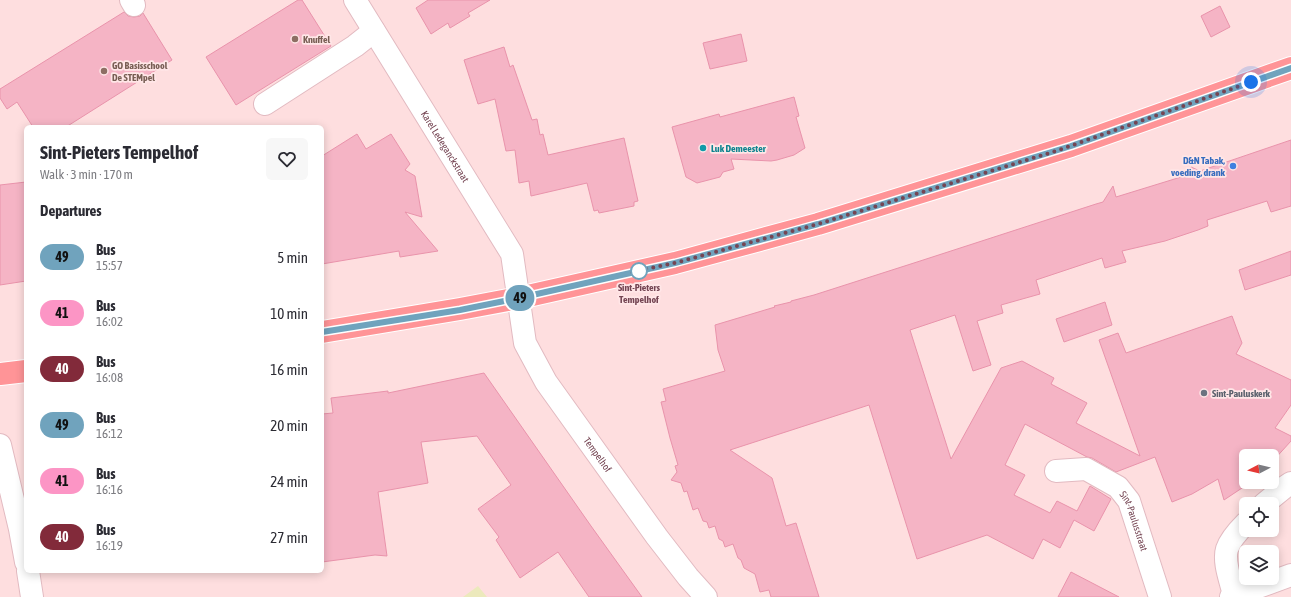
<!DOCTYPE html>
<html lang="en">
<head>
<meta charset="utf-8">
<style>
  body { margin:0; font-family:"Asap Condensed",sans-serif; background:#f7f7f7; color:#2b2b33; height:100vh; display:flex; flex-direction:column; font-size:15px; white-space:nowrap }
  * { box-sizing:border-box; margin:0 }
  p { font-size:13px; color:#7c7c81 }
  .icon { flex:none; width:22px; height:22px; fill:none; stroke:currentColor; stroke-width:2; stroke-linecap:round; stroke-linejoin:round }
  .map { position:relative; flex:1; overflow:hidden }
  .details { position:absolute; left:24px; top:125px; width:300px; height:448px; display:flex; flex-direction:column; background:#fff; border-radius:6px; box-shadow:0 2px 10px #0003 }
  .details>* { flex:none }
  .badge { padding:0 8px; border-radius:13px; font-size:14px; line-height:26px }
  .needle { width:26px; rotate:263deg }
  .buttons { position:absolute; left:1239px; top:449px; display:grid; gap:8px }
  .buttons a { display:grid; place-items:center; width:40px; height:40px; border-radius:6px; background:#fff; box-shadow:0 2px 10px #0003; font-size:20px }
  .you { position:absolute; width:20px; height:20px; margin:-10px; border:3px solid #fff; border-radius:50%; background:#1a73e8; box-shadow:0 0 0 6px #1a73e833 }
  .map>.badge { position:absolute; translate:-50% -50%; box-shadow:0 0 0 2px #fff }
  h2 { padding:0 16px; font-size:15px; line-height:36px }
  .round { display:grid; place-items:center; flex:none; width:42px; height:42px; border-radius:6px; background:#f7f7f7 }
  .headline { display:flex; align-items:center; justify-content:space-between; height:68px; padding:0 16px }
  h1 { font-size:19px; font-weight:700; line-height:30px }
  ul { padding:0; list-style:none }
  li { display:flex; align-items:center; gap:12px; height:56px; padding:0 16px }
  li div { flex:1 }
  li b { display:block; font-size:15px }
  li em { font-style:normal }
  li .badge { min-width:44px; font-weight:700; text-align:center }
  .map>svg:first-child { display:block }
  .green { fill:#ece9bc }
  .building { fill:#f5b4c5; stroke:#e993ab }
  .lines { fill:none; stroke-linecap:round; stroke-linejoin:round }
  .minor-casing { stroke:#e2bac1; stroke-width:24 }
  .major-casing { stroke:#fff; stroke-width:24 }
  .minor { stroke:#fff; stroke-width:22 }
  .major { stroke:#ff9497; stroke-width:22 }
  .line-casing { stroke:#fff; stroke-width:9 }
  .line { stroke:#70a3bd; stroke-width:6 }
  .walk { stroke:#754553; stroke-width:4; stroke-dasharray:0 7.2 }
  .education-dot { fill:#8d6e63; stroke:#ffe6e7; stroke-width:1.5 }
  .culture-dot { fill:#0f9aa8; stroke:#ffe6e7; stroke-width:1.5 }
  .shop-dot { fill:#3f7fe0; stroke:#ffe6e7; stroke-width:1.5 }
  .stop-dot { fill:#fff; stroke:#70a3bd; stroke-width:2 }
  .worship-dot { fill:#6b7280; stroke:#ffe6e7; stroke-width:1.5 }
  .labels { text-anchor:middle; stroke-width:3.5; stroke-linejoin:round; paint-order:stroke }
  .education-label { font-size:10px; font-weight:bold; fill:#785e54; stroke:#ffe6e7; text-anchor:start }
  .street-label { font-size:10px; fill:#754553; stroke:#ffe6e7 }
  .culture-label { font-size:10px; font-weight:bold; fill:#0d838f; stroke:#ffe6e7; text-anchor:start }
  .shop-label { font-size:10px; font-weight:bold; fill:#366cbe; stroke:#ffe6e7; text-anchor:end }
  .stop-label { font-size:10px; font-weight:bold; fill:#754553; stroke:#ffe6e7 }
  .worship-label { font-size:10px; font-weight:bold; fill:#5b616d; stroke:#ffe6e7; text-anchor:start }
</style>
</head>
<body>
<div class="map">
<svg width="1291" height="597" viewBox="0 0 1291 597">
  <rect width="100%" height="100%" fill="#fededf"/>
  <!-- green -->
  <path class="green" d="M478 586 487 597H463Z"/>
  <!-- building -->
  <path class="building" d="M298 0H302L331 46 236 105 206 57Z
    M428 0H490L468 13 470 16 450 28 448 23 431 34 416 8Z
    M1220 6 1230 27 1211 37 1201 16Z
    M124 12 128 16 134 17 140 16 143 13 172 60 66 127H33L17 102 7 109 0 98V89Z
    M741 34 747 61 710 69 703 43Z
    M504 47 510 67 513 65 532 120 537 119 540 135 543 134 548 155 624 138 638 201 634 202V206L599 213 598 210 594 211 587 183 531 196 529 181 519 183 515 150 506 151 495 99 478 104 464 60Z
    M794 97 799 116 796 117 805 148 794 155 777 160 771 161 731 159 734 169 723 172 720 177 697 183 686 177 672 127 719 114 720 117Z
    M357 134 366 149 391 134 410 164 405 170 415 176 422 217 405 212 438 251 400 257 399 251 322 264V156Z
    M1291 140V206L1271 212 1267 201 1207 220 1208 226 1198 230 1165 241 1122 251 1126 262 1105 268 1102 258 1036 280 1040 294 1001 305 1003 313 977 321 991 365 973 371 955 315 910 330 951 459 1001 368 1022 361 1054 378 1051 384 1087 403 1076 423 1140 456 1099 340 1118 333 1126 353 1232 316 1242 343 1236 354 1291 380V405L1275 428 1291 436V441L1272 462V456H1246V482H1251L1224 500 1218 479 1192 494 1172 502 1155 457 1116 472 1092 458 1087 457 1025 424 1005 465 1025 475 1014 495 1050 513 1057 501 1077 511 1090 486 1111 499 1094 531 1074 520 1060 548 1043 539 1033 559 987 535 917 559 869 405 730 450 772 478 786 526 796 523 819 597H771L769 590 760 592 755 574 744 568 741 560 738 558 733 544 725 547 723 541 719 539 715 526 709 528 707 522 703 521 698 508 693 510 687 491 684 492 681 483 671 480 677 472 675 466 678 465 670 438 661 402 666 401 663 389 725 371 718 350 715 325 775 307 774 306 791 302V301L814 295 917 262 1096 204 1103 202 1113 186 1116 197 1181 177 1187 176 1191 167 1200 171Z
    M26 182V281L0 285V185Z
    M1291 251V275L1245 290 1239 270Z
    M1105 302 1112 325 1064 342 1056 319Z
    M484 373 591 526 642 597H589L558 552 520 578 496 540 499 537 478 509 511 485 477 436 421 442 428 483 378 492 387 556 375 555 322 562V414L333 413 331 398 388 391V393Z
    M1071 572 1119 597H1058Z"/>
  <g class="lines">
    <!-- minor casing -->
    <g class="minor-casing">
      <g id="minor">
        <path d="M131 0 134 5"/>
        <path id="s1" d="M355 0 512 254 525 343 546 382 657 537 688 577 706 597"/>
        <path d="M265 104 355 46 374 31"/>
        <path d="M0 445 20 529 26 562"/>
        <path id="s2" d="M1056 471 1086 469 1118 487 1129 501 1160 597"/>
        <path d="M1264 504 1285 487 1291 483"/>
        <path d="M28 571 32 597"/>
        <path d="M1234 595C1231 582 1223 562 1227 549 1230 540 1240 529 1246 523"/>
        <path d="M1231 597 1291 575"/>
      </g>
    </g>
    <!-- major casing -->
    <g class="major-casing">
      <path id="major" d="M322 332 460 309 519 298 675 263 818 224 1071 146 1291 68
        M0 374 26 371"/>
    </g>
    <!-- minor -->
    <use href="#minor" class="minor"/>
    <!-- major -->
    <use href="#major" class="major"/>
  </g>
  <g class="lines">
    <!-- line casing -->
    <g class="line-casing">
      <path id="line" d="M322 332 460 310 519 298 675 263 775 236 818 224 1071 146 1291 68"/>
    </g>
    <!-- line -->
    <use href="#line" class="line"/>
    <!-- walk -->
    <path class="walk" d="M639 271 632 272 675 263 818 224 1056 151 1251 82"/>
  </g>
  <!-- markers -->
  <g class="education-dot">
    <circle cx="295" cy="39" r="4"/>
    <circle cx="104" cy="71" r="4"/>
  </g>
  <circle class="culture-dot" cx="703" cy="148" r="4"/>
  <circle class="shop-dot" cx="1233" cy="166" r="4"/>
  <circle class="stop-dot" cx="639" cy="271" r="8"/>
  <circle class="worship-dot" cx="1204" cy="393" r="4"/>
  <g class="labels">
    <!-- education labels -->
    <g class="education-label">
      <text x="303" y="43">Knuffel</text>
      <text x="112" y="69">GO Basisschool<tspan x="112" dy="12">De STEMpel</tspan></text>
    </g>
    <!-- street labels -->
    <g class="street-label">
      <text dy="4" stroke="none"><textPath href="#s1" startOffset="172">Karel Ledeganckstraat</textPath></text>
      <text dy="4" stroke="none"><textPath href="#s1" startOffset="522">Tempelhof</textPath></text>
      <text dy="4" stroke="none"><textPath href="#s2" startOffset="105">Sint-Paulusstraat</textPath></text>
    </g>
    <!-- culture labels -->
    <g class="culture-label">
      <text x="711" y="152">Luk Demeester</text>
    </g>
    <!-- shop labels -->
    <g class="shop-label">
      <text x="1225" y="164">D&amp;N Tabak,<tspan x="1225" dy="12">voeding, drank</tspan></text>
    </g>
    <!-- stop labels -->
    <g class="stop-label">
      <text x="639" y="291">Sint-Pieters<tspan x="639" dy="12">Tempelhof</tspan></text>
    </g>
    <!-- worship labels -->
    <g class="worship-label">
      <text x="1212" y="397">Sint-Pauluskerk</text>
    </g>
  </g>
</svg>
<div class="buttons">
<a><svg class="needle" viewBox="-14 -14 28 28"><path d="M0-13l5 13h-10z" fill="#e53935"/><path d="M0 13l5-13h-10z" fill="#7c7c81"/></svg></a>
<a><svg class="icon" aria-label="locate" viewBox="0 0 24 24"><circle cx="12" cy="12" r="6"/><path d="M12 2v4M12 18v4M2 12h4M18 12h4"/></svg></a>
<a><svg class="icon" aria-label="layers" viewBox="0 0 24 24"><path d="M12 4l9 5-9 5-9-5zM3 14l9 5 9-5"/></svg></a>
</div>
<div class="you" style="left:1251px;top:82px"></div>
<b class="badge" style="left:520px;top:298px;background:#70a3bd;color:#111">49</b>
<section class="details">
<div class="headline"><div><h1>Sint-Pieters Tempelhof</h1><p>Walk · 3 min · 170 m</p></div><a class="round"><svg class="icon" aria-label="heart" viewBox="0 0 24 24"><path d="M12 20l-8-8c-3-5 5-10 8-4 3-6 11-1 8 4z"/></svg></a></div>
<h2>Departures</h2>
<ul>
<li><span class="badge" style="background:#70a3bd;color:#111">49</span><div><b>Bus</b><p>15:57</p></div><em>5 min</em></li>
<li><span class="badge" style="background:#fc95c5;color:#111">41</span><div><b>Bus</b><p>16:02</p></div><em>10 min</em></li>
<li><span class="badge" style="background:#822a3a;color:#fff">40</span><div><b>Bus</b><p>16:08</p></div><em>16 min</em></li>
<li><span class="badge" style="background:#70a3bd;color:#111">49</span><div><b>Bus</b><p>16:12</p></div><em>20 min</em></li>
<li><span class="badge" style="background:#fc95c5;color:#111">41</span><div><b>Bus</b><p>16:16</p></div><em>24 min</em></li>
<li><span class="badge" style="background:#822a3a;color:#fff">40</span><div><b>Bus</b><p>16:19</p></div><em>27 min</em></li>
</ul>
</section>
</div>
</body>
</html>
